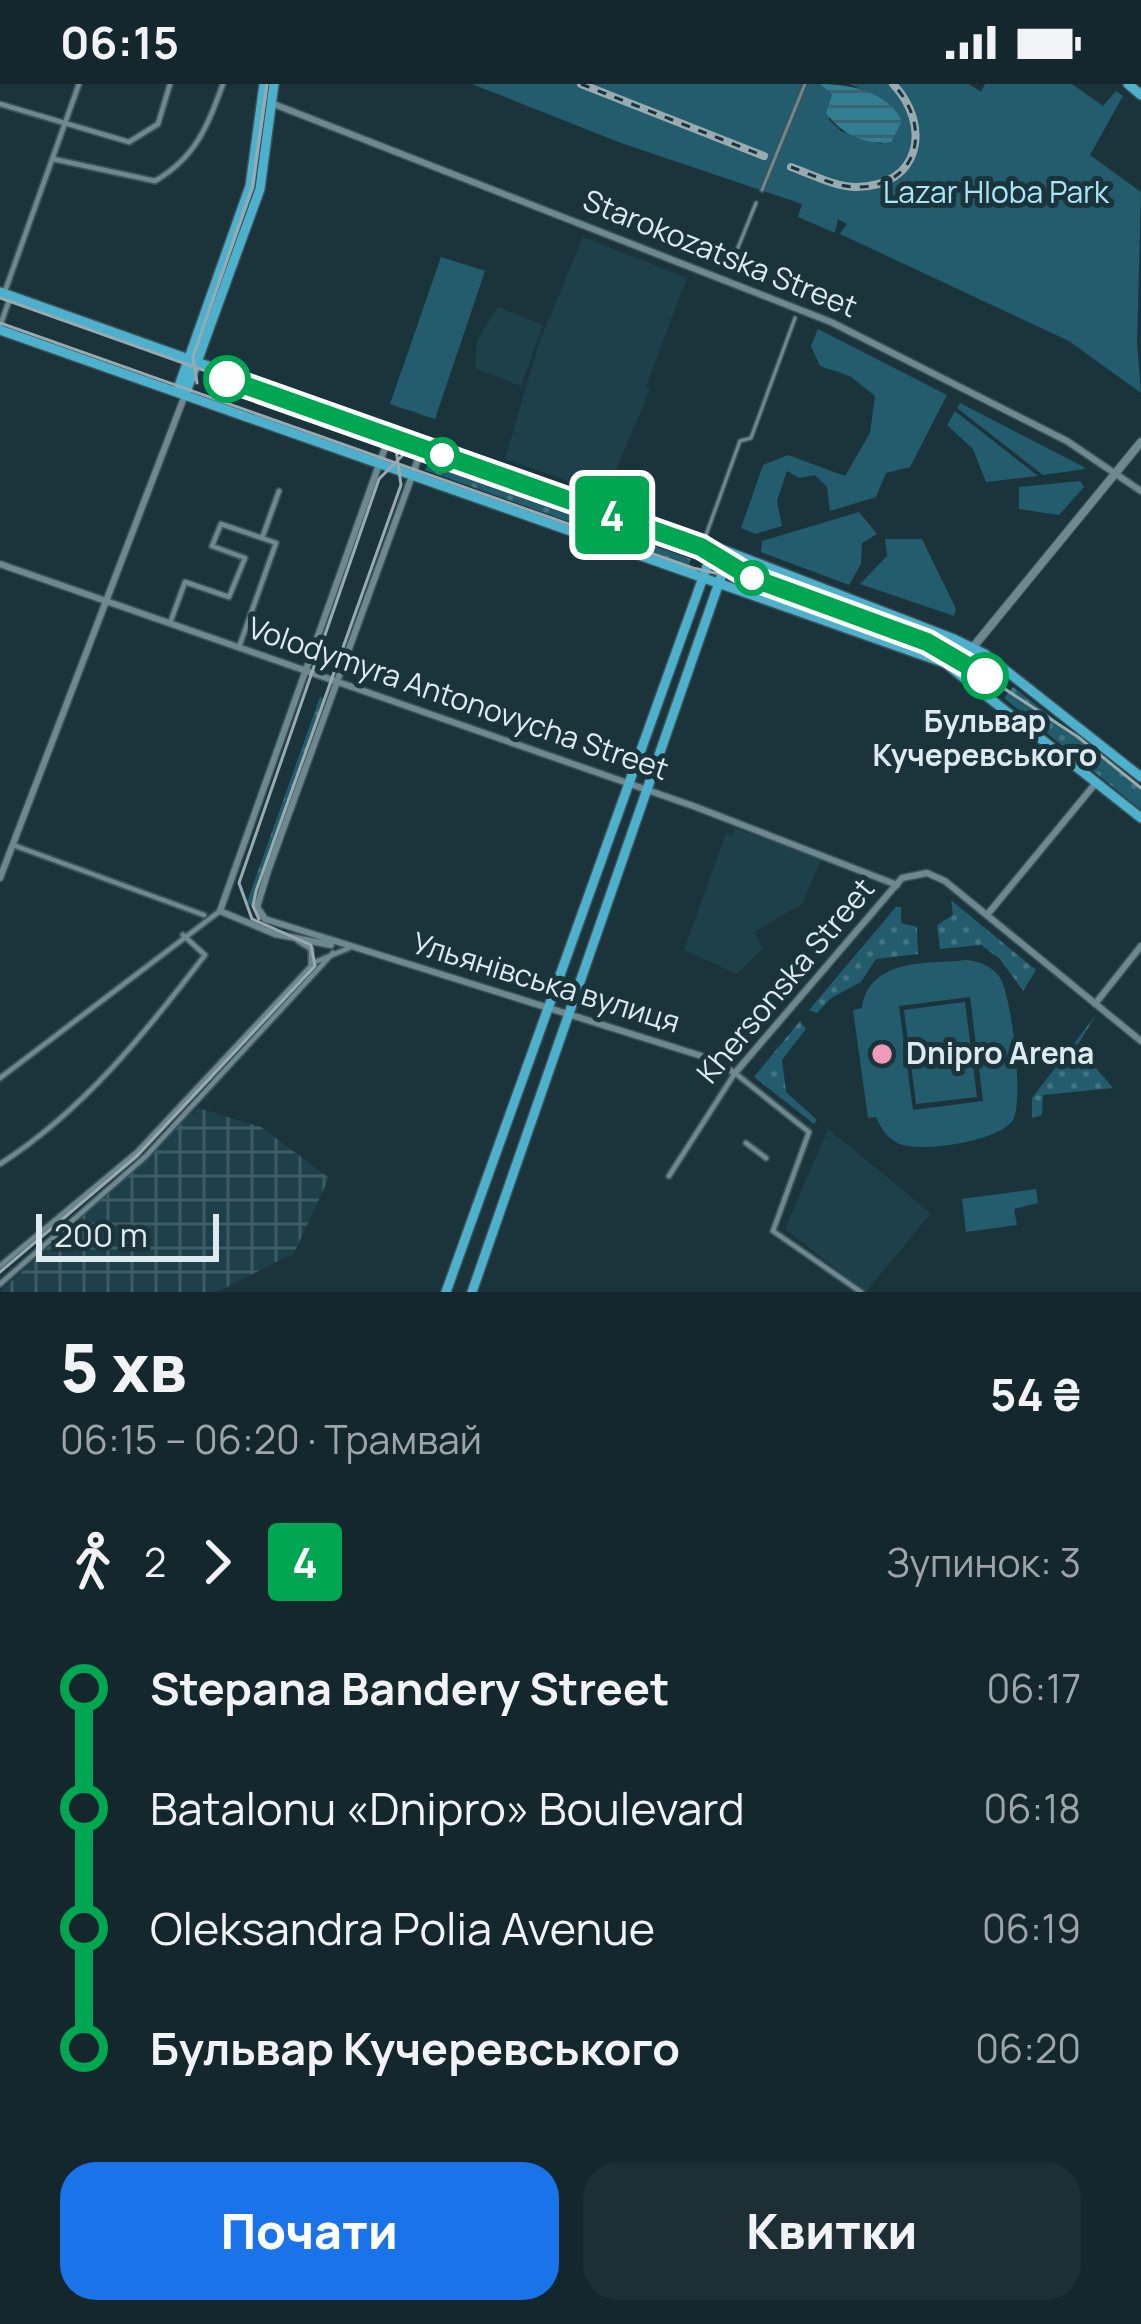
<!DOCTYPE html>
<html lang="uk">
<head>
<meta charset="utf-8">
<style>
  body { margin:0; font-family:Manrope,sans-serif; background:#1d2f35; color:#f1f3f6; height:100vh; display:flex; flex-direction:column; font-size:45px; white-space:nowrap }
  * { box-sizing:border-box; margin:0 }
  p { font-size:39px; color:#9da5aa }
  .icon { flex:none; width:66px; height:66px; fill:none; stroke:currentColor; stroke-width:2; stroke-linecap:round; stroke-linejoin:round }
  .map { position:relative; height:1208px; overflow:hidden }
  .drawer { display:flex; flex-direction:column; background:#14272d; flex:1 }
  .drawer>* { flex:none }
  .badge { padding:0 24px; border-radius:9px; font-size:42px; line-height:78px }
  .scale { position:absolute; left:36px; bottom:30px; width:183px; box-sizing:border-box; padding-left:12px; border:6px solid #ddebf0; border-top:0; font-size:33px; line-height:42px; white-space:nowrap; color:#ddebf0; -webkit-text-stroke:9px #1b343c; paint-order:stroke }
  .map>.badge { position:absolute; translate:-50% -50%; box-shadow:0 0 0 6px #fff }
  .legs { display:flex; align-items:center; gap:18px; height:132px; padding:0 60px; font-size:39px }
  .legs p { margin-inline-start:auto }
  .headline { display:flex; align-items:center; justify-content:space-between; height:204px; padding:0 60px }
  h1 { font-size:66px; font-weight:800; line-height:90px }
  .action { display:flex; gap:24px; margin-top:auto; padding:24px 60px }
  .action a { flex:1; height:138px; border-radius:36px; background:#1a73e8; color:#fff; font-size:48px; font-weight:800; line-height:138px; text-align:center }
  .action a+a { background:#1d2f35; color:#f1f3f6 }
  ul { padding:0 60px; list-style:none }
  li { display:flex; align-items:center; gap:42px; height:120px; font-size:45px }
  li i { display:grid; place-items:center; width:18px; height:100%; margin:0 15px; background:currentColor }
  li i::after { content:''; width:30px; height:30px; margin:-15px; border:9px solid; border-radius:50%; background:#14272d }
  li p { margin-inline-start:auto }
  li:first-child i { background:linear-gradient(#0000 50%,currentColor 0) }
  li:last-child i { background:linear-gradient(currentColor 50%,#0000 0) }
  .status { display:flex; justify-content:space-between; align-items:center; height:84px; padding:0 60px; background:#14272d; direction:ltr }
  .status svg { height:33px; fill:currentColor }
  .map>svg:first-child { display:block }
  .built { fill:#1e404a }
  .industrial { fill:url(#industrial-grid) }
  .grass { fill:url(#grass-dots) }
  .green { fill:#235c6c; fill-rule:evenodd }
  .water { fill:url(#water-rules) }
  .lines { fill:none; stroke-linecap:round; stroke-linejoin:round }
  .pedestrian-casing { stroke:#3c5258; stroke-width:6 }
  .minor-casing { stroke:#3c5258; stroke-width:8 }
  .tertiary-casing { stroke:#3c5258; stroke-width:9 }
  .secondary-casing { stroke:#3c5258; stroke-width:10 }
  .primary-casing { stroke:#3c5258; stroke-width:12 }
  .pedestrian { stroke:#6d8891; stroke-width:3 }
  .minor { stroke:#6d8891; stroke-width:4.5 }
  .tertiary { stroke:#6d8891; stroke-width:6 }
  .secondary { stroke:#6d8891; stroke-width:8 }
  .primary { stroke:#4db1cd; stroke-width:9 }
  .tram { stroke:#99abb1; stroke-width:3 }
  .rail-casing { stroke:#99abb1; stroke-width:8 }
  .rail { stroke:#1b343c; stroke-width:3; stroke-dasharray:9; stroke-linecap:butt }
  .line-1-casing { stroke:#fff; stroke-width:27 }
  .line-1 { stroke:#00a651; stroke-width:18 }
  .stop-1-dot { fill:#fff; stroke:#00a651; stroke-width:6 }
  .poi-dot { fill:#ef9ab8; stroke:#1b343c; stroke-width:4.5 }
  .labels { text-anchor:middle; stroke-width:10; stroke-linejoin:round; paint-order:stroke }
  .park-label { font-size:30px; fill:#aae6f9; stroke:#1b343c }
  .street-label { font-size:30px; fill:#ddebf0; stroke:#1b343c }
  .stop-label { font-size:30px; font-weight:bold; fill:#ddebf0; stroke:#1b343c }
  .poi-label { font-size:30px; font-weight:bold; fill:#ddebf0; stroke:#1b343c; text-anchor:start }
</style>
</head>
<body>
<div class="status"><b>06:15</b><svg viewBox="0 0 49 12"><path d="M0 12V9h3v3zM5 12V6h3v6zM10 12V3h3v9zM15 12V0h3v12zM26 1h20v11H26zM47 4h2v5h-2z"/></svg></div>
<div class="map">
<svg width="1141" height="1208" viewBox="0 0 1141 1208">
  <defs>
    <pattern id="industrial-grid" width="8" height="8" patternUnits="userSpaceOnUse" patternTransform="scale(3)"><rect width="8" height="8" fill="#1e404a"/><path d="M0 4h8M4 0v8" fill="none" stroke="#3e5c64"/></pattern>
    <pattern id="grass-dots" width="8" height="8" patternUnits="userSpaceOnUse" patternTransform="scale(3)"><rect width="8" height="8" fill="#235c6c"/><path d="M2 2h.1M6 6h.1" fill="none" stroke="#427481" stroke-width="1.8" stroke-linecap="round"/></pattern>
    <pattern id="water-rules" width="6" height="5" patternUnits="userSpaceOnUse" patternTransform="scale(3)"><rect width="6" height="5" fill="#337d92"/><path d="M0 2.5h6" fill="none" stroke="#3a6471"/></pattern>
  </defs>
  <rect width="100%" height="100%" fill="#1b343c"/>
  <!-- built -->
  <path class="built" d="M583 153 687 194 646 302 650 305 606 410 505 375 539 259Z
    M498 223 543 241 521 302 475 284 477 257Z
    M735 744 821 776 802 820 754 848 763 864 737 890 684 866 726 750 732 752Z
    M828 1045 931 1129 866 1208 785 1145Z"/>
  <!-- industrial -->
  <path class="industrial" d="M198 1024 261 1043 329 1094 294 1169 217 1208H0Z"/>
  <!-- grass -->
  <path class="grass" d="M431 370 695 463 693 469 429 376Z
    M428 380 691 475 689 481 425 386Z
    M780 495 949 559 943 570 782 508 784 501 926 553Z
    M1013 603 1141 703V726L1004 614Z
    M320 613 327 616 252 823 247 818Z
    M951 816 1036 886 1023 907 1000 875 981 861 940 865 937 841 953 831Z
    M896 823H901V839L917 843 918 870 876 875 861 898 831 914 817 929 809 926Z
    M1096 931 1077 962 1113 1004 1043 1011 1042 1031 1032 1034V1014Z
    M800 937 806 945 782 976 786 1008 817 1036 814 1040 754 993Z"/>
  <!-- green -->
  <path class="green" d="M472 0H820L832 11 829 36 841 47 881 60 902 37 885 17 850 0H969L981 8 985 0H1072L1103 22 1116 7 1123 12 1090 71 1141 108 1137 259 1141 309 1069 257 840 150 847 140 838 135 835 149 798 133 802 120 621 59Z
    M441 173 485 187 435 335 390 320Z
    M818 245 947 311 910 383 886 389 876 413 830 427 827 403 815 391 799 394 787 387 777 417 782 442 755 450 741 444 763 381 788 371 845 392 870 349 875 312 850 292 820 282 811 262Z
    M960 319 1084 383 1085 385 1043 391 957 324Z
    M955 327 1038 392 986 398 973 365 947 341Z
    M1080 397 1084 403 1059 431 1019 425V403Z
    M859 428 877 450 862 459 861 480 849 501 761 468 762 457Z
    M885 455H922L956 525 954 532 860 500 887 472Z
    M967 876C980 878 990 881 999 892 1012 910 1024 1017 1013 1036 1000 1057 922 1069 900 1060 888 1055 881 1045 876 1033L868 1034 853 926 862 924C869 874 927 880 967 876ZM970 913 983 1017 913 1026 899 922Z
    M965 918 977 1013 916 1020 904 926Z
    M1036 1105 1038 1119 1014 1125 1017 1141 966 1148 962 1115Z"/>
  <!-- water -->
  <path class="water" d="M820 0C851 0 888 8 902 37L891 58C866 62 840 49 826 29L832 11Z"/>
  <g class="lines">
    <!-- pedestrian casing -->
    <g class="pedestrian-casing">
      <path id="pedestrian" d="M762 106 805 0
        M737 166 756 119
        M706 451 740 357 751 354 795 234"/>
    </g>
    <!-- minor casing -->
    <g class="minor-casing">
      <path id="minor" d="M0 20 129 58 158 40 170 0
        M53 75 155 97C196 73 207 43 223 0
        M4 210 79 0
        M0 242 10 214
        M170 539 185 498 229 513 245 474 212 462 221 440 262 454 279 407 264 449
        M239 563 276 459 262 454
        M13 761 204 831
        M313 879 349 864
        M0 994 220 827
        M746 1059 766 1074
        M0 1080C83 1027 146 948 205 871L183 851
        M669 1092 735 989 809 1048 773 1147 861 1208
        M0 1182 137 1068 311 882V865L298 857
        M0 1200 145 1073 333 869"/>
    </g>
    <!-- tertiary casing -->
    <g class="tertiary-casing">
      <path id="tertiary" d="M271 19 831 238 1067 357 1141 407
        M424 359 268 787 257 823 265 835 708 974 735 989 902 794 927 789 945 797 1141 957
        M0 480 696 723 897 801
        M0 794 185 311
        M987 831 1095 700
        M331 861 275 850 220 827 391 347
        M1095 920 1141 862"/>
    </g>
    <!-- secondary casing -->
    <g class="secondary-casing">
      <path id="secondary" d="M956 584 1141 358"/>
    </g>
    <!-- primary casing -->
    <g class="primary-casing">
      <path id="primary" d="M1128 0 1141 11
        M0 208 703 458 954 555 985 570 1141 693
        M0 246 945 579 1141 734
        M185 311 179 302 250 102 264 0
        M185 311 260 105 274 0
        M446 1208 714 463
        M472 1208 729 470"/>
    </g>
    <!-- pedestrian -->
    <use href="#pedestrian" class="pedestrian"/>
    <!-- minor -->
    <use href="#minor" class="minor"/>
    <!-- tertiary -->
    <use href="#tertiary" class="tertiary"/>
    <!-- secondary -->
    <use href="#secondary" class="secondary"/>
    <!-- primary -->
    <use href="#primary" class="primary"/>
    <!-- tram -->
    <path class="tram" d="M0 214 701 463 761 499 947 567 1078 653 1141 704
      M0 239 693 484 737 494
      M197 299 193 273 252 104 267 0
      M259 835 253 822 256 807 401 401 396 365
      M0 1188 137 1072 315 882 311 861 252 835 239 799 379 395 404 370"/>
    <!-- rail casing -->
    <g class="rail-casing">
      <path id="rail" d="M581 0 764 72
        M791 83C811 90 835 103 856 103 921 103 932 41 893 0"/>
    </g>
    <!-- rail -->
    <use href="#rail" class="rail"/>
  </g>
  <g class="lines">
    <!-- line-1 casing -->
    <g class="line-1-casing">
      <path id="line-1" d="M227 295 701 463 752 494 927 558 985 592"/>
    </g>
    <!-- line-1 -->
    <use href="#line-1" class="line-1"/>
  </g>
  <!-- markers -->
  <g class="stop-1-dot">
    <circle cx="227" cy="295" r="21"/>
    <circle cx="442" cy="371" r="15"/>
    <circle cx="752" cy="494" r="15"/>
    <circle cx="985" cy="592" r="21"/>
  </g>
  <circle class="poi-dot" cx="882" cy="970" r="12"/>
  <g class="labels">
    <!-- park labels -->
    <g class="park-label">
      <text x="996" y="119">Lazar Hloba Park</text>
    </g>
    <!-- street labels -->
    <g class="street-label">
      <text transform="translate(720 170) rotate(22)" y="10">Starokozatska Street</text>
      <text transform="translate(458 615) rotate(19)" y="10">Volodymyra Antonovycha Street</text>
      <text transform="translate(786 897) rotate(-50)" y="10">Khersonska Street</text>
      <text transform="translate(546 899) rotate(17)" y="10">Ульянівська вулиця</text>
    </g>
    <!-- stop labels -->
    <g class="stop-label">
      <text x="985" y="648">Бульвар<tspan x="985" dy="34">Кучеревського</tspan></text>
    </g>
    <!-- poi labels -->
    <g class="poi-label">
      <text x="906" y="980">Dnipro Arena</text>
    </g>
  </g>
</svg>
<div class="scale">200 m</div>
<b class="badge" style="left:612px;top:431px;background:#00a651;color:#fff">4</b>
</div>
<section class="drawer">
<div class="headline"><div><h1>5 хв</h1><p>06:15 – 06:20 · Трамвай</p></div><b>54 ₴</b></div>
<div class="legs"><svg class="icon" aria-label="walk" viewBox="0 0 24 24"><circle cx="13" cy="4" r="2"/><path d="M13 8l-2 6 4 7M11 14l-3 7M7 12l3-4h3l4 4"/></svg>2<svg class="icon" aria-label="forward" viewBox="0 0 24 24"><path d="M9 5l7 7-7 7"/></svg><b class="badge" style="background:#00a651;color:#fff">4</b><p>Зупинок: 3</p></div>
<ul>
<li><i style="color:#00a651"></i><b>Stepana Bandery Street</b><p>06:17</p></li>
<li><i style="color:#00a651"></i><span>Batalonu «Dnipro» Boulevard</span><p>06:18</p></li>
<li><i style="color:#00a651"></i><span>Oleksandra Polia Avenue</span><p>06:19</p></li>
<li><i style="color:#00a651"></i><b>Бульвар Кучеревського</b><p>06:20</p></li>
</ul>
<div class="action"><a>Почати</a><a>Квитки</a></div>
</section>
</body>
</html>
